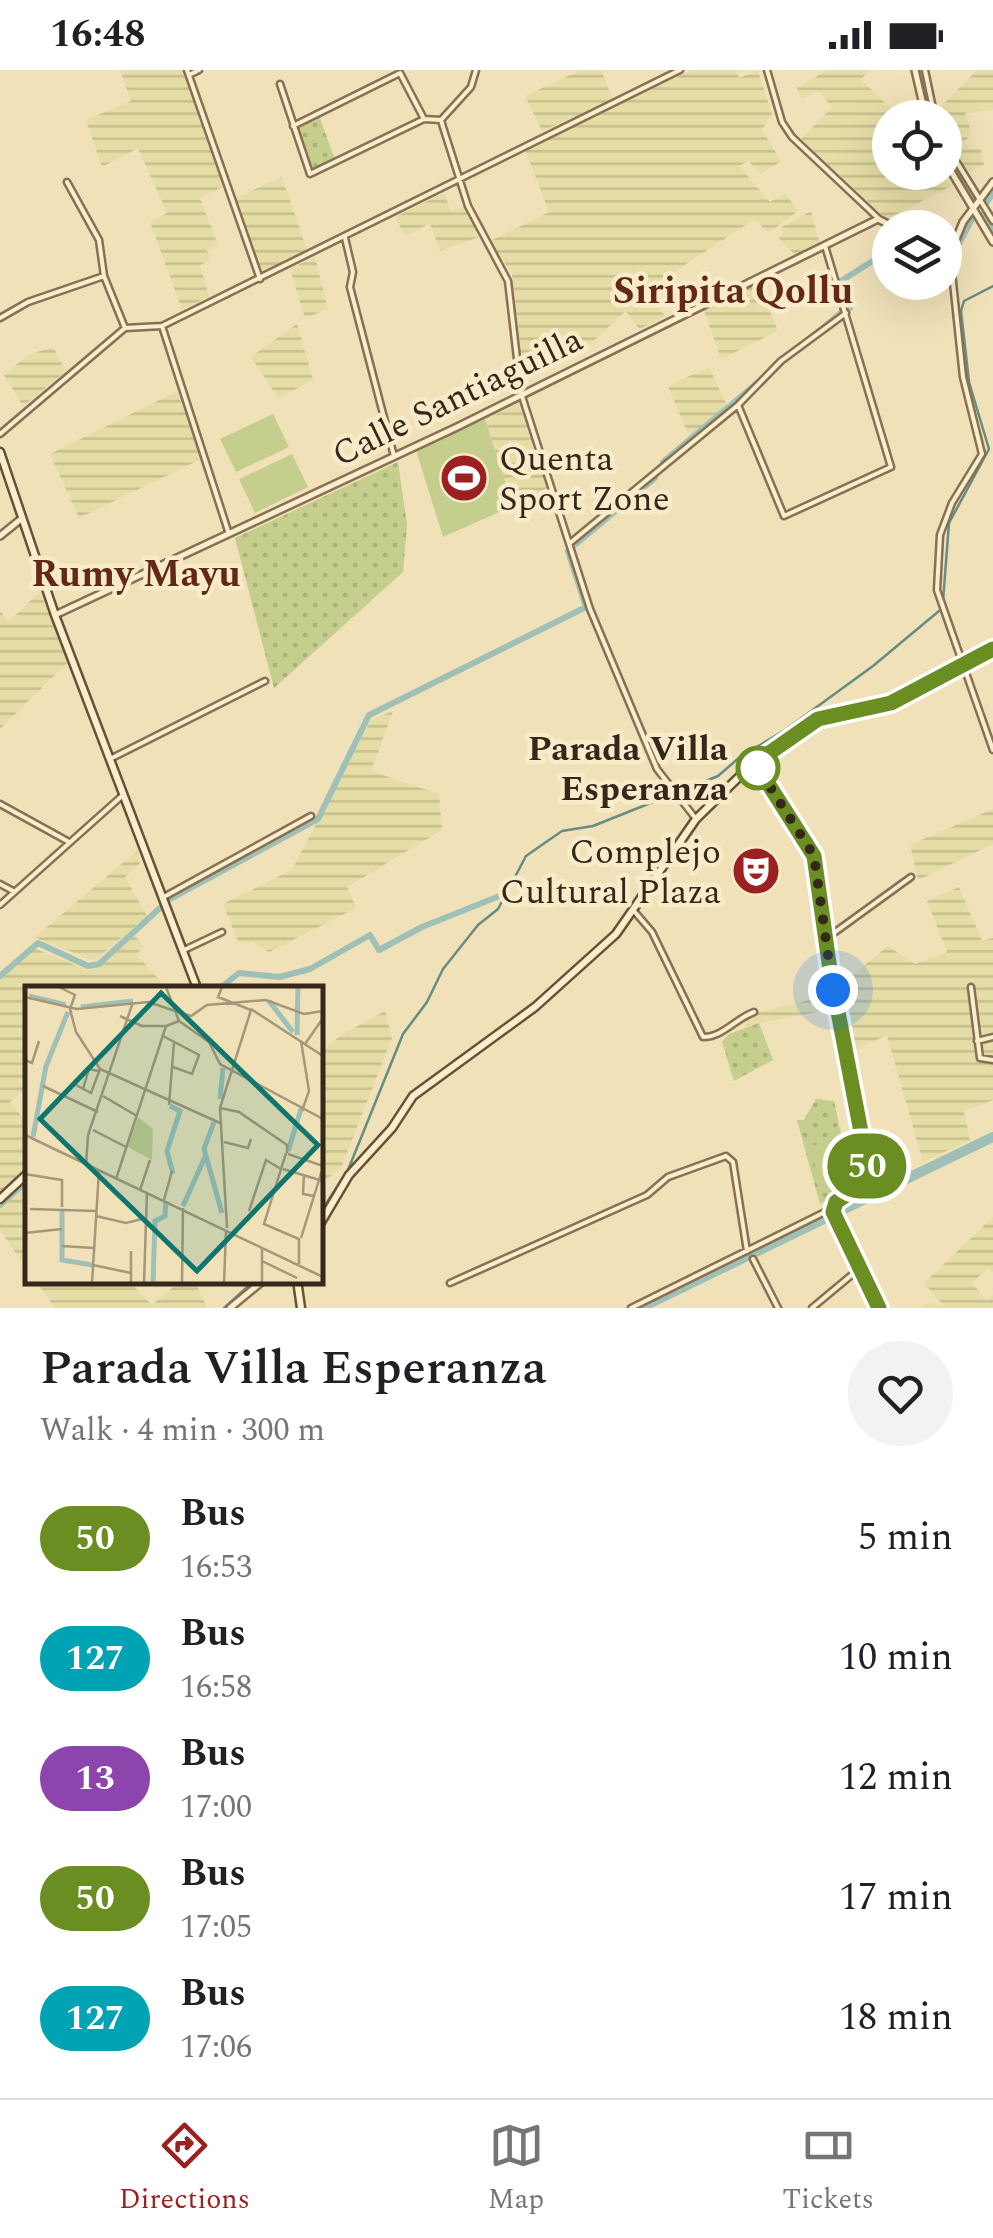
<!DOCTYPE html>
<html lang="en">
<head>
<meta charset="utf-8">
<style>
  body { margin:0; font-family:Spectral,serif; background:#f2f2f2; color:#202124; height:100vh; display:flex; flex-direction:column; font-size:38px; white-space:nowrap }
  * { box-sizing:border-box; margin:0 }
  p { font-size:32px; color:#757577 }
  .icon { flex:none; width:55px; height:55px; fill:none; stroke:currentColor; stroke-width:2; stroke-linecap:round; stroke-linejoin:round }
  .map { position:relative; height:1238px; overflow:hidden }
  .sheet { display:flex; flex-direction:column; background:#fff; flex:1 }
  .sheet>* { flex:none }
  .badge { padding:0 20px; border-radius:32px; font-size:35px; line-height:65px }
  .buttons { position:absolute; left:872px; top:30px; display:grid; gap:20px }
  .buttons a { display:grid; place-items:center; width:90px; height:90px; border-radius:50%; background:#fff; box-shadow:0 10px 40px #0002; font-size:50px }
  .you { position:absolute; width:50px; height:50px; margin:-25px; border:8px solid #fff; border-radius:50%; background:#1a73e8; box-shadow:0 0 0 15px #1a73e833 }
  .map>.badge { position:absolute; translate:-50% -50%; box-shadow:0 0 0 5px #fff }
  .round { display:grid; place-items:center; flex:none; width:105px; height:105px; border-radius:52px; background:#f2f2f2 }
  .head { display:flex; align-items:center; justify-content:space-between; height:170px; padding:0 40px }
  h1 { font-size:48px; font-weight:600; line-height:75px }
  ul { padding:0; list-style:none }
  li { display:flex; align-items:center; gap:30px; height:120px; padding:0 40px }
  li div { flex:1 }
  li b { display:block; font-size:38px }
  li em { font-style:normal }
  li .badge { min-width:110px; font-weight:700; text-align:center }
  .status { display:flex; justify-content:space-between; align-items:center; height:70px; padding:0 50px; background:#fff; direction:ltr }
  .status svg { height:28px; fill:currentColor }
  .tabs { display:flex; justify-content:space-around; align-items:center; height:140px; border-top:2px solid #e0e0e0; background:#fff; font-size:28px; color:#757577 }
  .tabs a { display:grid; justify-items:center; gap:5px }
  .tabs .on { color:#9a211f }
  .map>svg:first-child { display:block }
  .farmland { fill:url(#farmland-rules) }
  .grass { fill:url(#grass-dots) }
  .garden { fill:#c5ce8d }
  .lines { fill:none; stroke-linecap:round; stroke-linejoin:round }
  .stream { stroke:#668d84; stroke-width:2.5 }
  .canal { stroke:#9ec0b7; stroke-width:6 }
  .river { stroke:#9ec0b7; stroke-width:10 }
  .minor-casing { stroke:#877053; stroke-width:9 }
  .tertiary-casing { stroke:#877053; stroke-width:10 }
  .secondary-casing { stroke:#685136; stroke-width:11 }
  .minor { stroke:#fbeecc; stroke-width:4 }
  .tertiary { stroke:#fbeecc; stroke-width:5 }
  .secondary { stroke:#fbeecc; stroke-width:6 }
  .line-casing { stroke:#fff; stroke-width:22 }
  .line { stroke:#6b8e23; stroke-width:15 }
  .walk { stroke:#352719; stroke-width:10; stroke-dasharray:0 18 }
  .stop-dot { fill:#fff; stroke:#6b8e23; stroke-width:5 }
  .labels { text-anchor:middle; stroke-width:9; stroke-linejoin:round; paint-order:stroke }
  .street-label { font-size:35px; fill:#352719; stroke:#f7ebc9 }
  .poi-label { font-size:35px; fill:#352719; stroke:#f7ebc9; text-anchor:start }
  .stop-label { font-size:35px; font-weight:bold; fill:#352719; stroke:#f7ebc9; text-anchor:end }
  .neighbourhood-label { font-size:38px; font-weight:bold; fill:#642816; stroke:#f7ebc9 }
  .inset-river { fill:none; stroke:#9ec0b7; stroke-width:5 }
  .inset-road { fill:none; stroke:#a59779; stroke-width:2.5 }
  .view { fill:#0f766e; fill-opacity:0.15; stroke:#0f766e; stroke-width:5 }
  .inset-edge { fill:none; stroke:#352719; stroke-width:5 }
</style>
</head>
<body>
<div class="status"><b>16:48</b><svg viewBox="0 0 49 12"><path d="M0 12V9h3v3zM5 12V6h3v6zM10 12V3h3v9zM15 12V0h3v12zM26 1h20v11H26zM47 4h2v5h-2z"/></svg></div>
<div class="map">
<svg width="993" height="1238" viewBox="0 0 993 1238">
  <defs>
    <pattern id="farmland-rules" width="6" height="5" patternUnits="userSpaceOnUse" patternTransform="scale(2.5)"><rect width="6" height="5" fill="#e6dda6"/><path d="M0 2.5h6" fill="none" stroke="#c6be8e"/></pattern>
    <pattern id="grass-dots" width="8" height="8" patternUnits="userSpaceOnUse" patternTransform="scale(2.5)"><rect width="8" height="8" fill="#c5ce8d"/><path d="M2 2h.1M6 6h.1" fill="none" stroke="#aab179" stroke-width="1.8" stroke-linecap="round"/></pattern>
  </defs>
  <rect width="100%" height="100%" fill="#f0e1b9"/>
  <!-- farmland -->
  <path class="farmland" d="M120 0H183L224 116 200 128 218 175 207 180 210 190 200 195 209 227 182 239 150 152 167 143 138 78 102 97 86 50 131 31Z
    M581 0H601L613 30 542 61 525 26Z
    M692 0H736L739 8 758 1 772 44 762 60 781 91 761 104 748 91 739 96 770 132 785 123 798 141 768 163 757 151 750 152 680 198 650 222 665 247 639 259 626 241 581 282 573 270 522 291 512 204 490 171 549 142 525 79Z
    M827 0H870L861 9 899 47 890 48V102L943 103 951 116 887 149 801 69 832 37 818 21 802 29 797 18Z
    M977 0H993V40L965 43 972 64 965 71 969 79H981L984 95 967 103 945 66V48L940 47 939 39Z
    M282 107 307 180 262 203 236 128Z
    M444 123 451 141 465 136 479 167 440 181 430 153 405 166 395 147Z
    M811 141 820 175 795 185 779 168 784 163 780 158Z
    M315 187 328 239 305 248 290 199Z
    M758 213 778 261 721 289 703 238Z
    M297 254 313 310 278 328 251 287Z
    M53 277 66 301 23 336 4 305 28 285Z
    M709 297 728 338 690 369 668 316Z
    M178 321 201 389 79 448 50 384Z
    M519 333 547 418 513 436 485 349Z
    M40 522 69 591 0 659V540L8 552Z
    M393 641 371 701 439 724 442 760 347 817 356 838 269 882 253 872H238L223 834 292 800 371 650Z
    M993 739V774L918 810 910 775Z
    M137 781 140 793 125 807 147 846 94 891 35 867Z
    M959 817 982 871 993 868V1030L964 1041 970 1070 923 1092 887 965 851 982 839 916 888 876 915 894 947 882 927 831Z
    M133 863 144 877 136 884 161 912 155 918H28L27 1019 10 1032 27 1053V1097L0 1122V908L33 878 88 900Z
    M830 925 832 939 746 956 748 945Z
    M385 941 392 968 340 1100 321 1112 320 983 340 966Z
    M21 1115 27 1126V1199L0 1160V1138Z
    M993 1147V1202L988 1198 972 1213 987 1231 993 1225V1238H923L928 1233 944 1236 924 1213Z
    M36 1211H129L152 1235 180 1211H195L207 1238H55Z"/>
  <!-- grass -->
  <path class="grass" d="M319 46 335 89 313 99 298 58Z
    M398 392 407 455 403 502 274 618 235 468Z
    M759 953 773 990 734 1011 722 972 729 964Z
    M816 1029 834 1031 850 1105 862 1102 864 1109 820 1134 797 1050H804Z"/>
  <!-- garden -->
  <path class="garden" d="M273 344 289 377 236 402 220 369Z
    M485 349 513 436 443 467 416 380Z
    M292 384 308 417 255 443 239 409Z
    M836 1070 847 1115 821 1121 810 1076Z"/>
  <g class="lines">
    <!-- stream -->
    <path class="stream" d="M943 531 949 453 989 379 969 312 961 241 964 231 993 216
      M320 1143 348 1100 403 964 427 932 443 899 478 855 498 839 526 786 562 761 593 756 718 706 740 687 785 660 873 596 939 541
      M224 1238 255 1210"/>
    <!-- canal -->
    <path class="canal" d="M921 0 931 48
      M945 82 974 131
      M987 132 993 123
      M983 144 993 160
      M957 177 972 149
      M850 238 841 211 890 180
      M663 392 843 241
      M576 474 655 408
      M170 829 318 749 369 645 586 537 568 481
      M0 906 38 873 88 896 99 894 161 837
      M220 918 239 903 279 907 310 899 370 865 379 880 422 857 497 827
      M0 1135 28 1110"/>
    <!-- river -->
    <path class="river" d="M640 1238 993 1067"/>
    <!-- minor casing -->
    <g class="minor-casing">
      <path id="minor" d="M187 0 260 209
        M476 0 471 17 441 50 443 57 468 136 508 211 521 323 590 539 657 699 696 749
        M767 0 782 52 792 67 878 148
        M925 0 935 48
        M189 5 199 0
        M280 14 310 104 424 49 441 50
        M293 56 400 3 424 49
        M945 73 993 151
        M67 112 99 170 104 206 125 258
        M345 168 353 202 350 217 394 386
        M950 184 963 307 982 384 952 433 940 465 937 520 993 680
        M0 248 28 232 104 206
        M162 256 228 461
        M125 258 162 256 680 0
        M738 335 784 446 891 397 825 176
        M0 364 125 258
        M570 473 738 335 781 291 846 243
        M110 689 265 611
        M0 734 69 772
        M0 814 13 821
        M162 828 311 746
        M0 835 123 725
        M634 841 652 862 703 967C723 967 735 949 754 942
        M827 868 911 807
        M182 881 222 862
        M971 917 980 988 993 990
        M977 971 993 967
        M753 1189 778 1238
        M450 1213 647 1125 668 1107 726 1086 733 1092 747 1181
        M631 1238 833 1138
        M812 1238 860 1198"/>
    </g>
    <!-- tertiary casing -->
    <g class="tertiary-casing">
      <path id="tertiary" d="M915 0 926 48
        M945 91 993 172
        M945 181 950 184 963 152 993 112
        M0 466 21 449
        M55 545 455 358 878 149 896 158
        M230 1238 264 1210"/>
    </g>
    <!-- secondary casing -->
    <g class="secondary-casing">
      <path id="secondary" d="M0 382 55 545 197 918
        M755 693 814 786 837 940 870 1109 836 1132 833 1143
        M0 1129 28 1103
        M835 1149 879 1238
        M320 1154 349 1105 392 1058 413 1026 535 937 616 864 696 749 743 703 818 649 891 633 993 579
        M297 1210 301 1238"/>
    </g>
    <!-- minor -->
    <use href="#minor" class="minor"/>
    <!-- tertiary -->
    <use href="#tertiary" class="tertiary"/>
    <!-- secondary -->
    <use href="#secondary" class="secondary"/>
  </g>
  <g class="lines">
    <!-- line casing -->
    <g class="line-casing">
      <path id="line" d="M879 1238 833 1142 836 1132 870 1109 830 900 814 786 755 693 818 649 891 633 993 579"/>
    </g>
    <!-- line -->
    <use href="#line" class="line"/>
    <!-- walk -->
    <path class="walk" d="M758 698 755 693 814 786 833 920"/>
  </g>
  <!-- icons -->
  <defs>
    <g id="stadium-disc" transform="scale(2.5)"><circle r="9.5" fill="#9a211f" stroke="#f7ebc9"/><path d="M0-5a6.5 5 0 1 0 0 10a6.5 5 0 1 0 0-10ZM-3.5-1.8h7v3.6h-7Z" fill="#fff"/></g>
    <g id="theatre-disc" transform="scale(2.5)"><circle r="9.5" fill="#9a211f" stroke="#f7ebc9"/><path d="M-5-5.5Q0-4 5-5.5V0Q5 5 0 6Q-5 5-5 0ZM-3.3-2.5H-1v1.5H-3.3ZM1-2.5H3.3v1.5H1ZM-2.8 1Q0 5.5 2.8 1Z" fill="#fff"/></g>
  </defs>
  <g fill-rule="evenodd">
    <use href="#stadium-disc" x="464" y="408"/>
    <use href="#theatre-disc" x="756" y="801"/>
  </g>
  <!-- markers -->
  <circle class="stop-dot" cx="758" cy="698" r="20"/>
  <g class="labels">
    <!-- street labels -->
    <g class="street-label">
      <text transform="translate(457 326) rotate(-26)" y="12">Calle Santiaguilla</text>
    </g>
    <!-- poi labels -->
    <g class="poi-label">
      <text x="499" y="400">Quenta<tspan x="499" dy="40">Sport Zone</tspan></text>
      <text x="721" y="793" text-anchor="end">Complejo<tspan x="721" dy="40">Cultural Plaza</tspan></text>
    </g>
    <!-- stop labels -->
    <g class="stop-label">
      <text x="728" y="690">Parada Villa<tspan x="728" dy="40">Esperanza</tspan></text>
    </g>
    <!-- neighbourhood labels -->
    <g class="neighbourhood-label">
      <text x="733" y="233">Siripita Qollu</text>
      <text x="136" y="516">Rumy Mayu</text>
    </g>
  </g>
  <!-- overview -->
  <g transform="translate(25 916)">
    <rect width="298" height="298" fill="#f0e1b9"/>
    <path d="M113 131 128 143 127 174 103 161Z" fill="#c5ce8d"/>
    <path class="inset-river" d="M4 10 41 19M244 15 268 46M56 21 108 15M272 49 273 1M195 113 198 82M145 120 155 125 142 165 148 188M189 136 179 163 197 227M8 151 21 80 43 26M263 165 277 120M158 220 180 171M37 223V274L67 279M128 297 130 235 140 230 141 215"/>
    <path class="inset-road" d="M34 1 50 9 45 23 51 46 75 83 195 137M141 1 154 35 184 56 195 78 298 133M197 1 193 11 226 24 195 122 202 242M0 11 52 23 123 16 166 30 182 19 241 14 279 28 298 25M226 23 298 70M95 30 117 40H141M138 50 174 69 167 88 148 81M276 55 284 105 277 125M280 58 298 32M0 74 7 77 14 55M51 99 66 107 75 83M18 100 73 126M58 103 64 83 73 85M78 110 112 130M144 119 149 57M195 122 214 126 262 159V167M68 144 101 161M0 149 298 291M199 156 223 162 226 153M261 167 239 238 274 253V278M263 168 298 180M61 179 63 149 108 16M258 183 298 195M0 188 37 194V221M279 189 278 208 289 210M91 193 141 40 154 35M115 204 125 174M139 214 147 185M5 223 71 225M224 225 241 174 256 183M71 230 101 237 121 232M0 247 37 243M276 252 298 181M37 260 69 262M237 261V297M237 275 272 292M68 279 106 287M67 297 74 185M106 297V265M119 297 122 206M157 297 158 222M199 297 201 245"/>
    <path class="view" d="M136 7 293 159 172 285 15 133Z"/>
    <rect width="298" height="298" class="inset-edge"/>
  </g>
</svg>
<div class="buttons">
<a><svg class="icon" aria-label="locate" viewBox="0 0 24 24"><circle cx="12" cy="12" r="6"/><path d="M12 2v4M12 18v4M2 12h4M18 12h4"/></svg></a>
<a><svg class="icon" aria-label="layers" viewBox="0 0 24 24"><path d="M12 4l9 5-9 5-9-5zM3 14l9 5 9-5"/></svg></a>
</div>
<div class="you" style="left:833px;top:920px"></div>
<b class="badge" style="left:867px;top:1096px;background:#6b8e23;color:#fff">50</b>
</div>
<section class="sheet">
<div class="head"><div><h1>Parada Villa Esperanza</h1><p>Walk · 4 min · 300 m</p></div><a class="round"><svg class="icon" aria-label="heart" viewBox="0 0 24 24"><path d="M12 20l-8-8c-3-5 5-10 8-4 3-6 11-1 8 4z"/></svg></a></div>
<ul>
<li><span class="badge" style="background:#6b8e23;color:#fff">50</span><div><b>Bus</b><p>16:53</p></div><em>5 min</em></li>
<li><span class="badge" style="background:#00a3b4;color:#fff">127</span><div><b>Bus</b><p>16:58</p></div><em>10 min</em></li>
<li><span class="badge" style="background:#8e44ad;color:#fff">13</span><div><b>Bus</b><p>17:00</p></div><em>12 min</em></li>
<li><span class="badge" style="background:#6b8e23;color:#fff">50</span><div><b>Bus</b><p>17:05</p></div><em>17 min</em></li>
<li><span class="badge" style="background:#00a3b4;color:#fff">127</span><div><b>Bus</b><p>17:06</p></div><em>18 min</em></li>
</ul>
</section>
<nav class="tabs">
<a class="on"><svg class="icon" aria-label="directions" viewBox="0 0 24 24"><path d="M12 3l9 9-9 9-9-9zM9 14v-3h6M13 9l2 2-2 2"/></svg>Directions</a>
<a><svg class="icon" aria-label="map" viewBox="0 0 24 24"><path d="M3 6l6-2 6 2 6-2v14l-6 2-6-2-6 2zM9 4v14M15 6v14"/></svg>Map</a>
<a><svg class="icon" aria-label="tickets" viewBox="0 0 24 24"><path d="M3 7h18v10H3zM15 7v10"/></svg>Tickets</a>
</nav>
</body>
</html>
